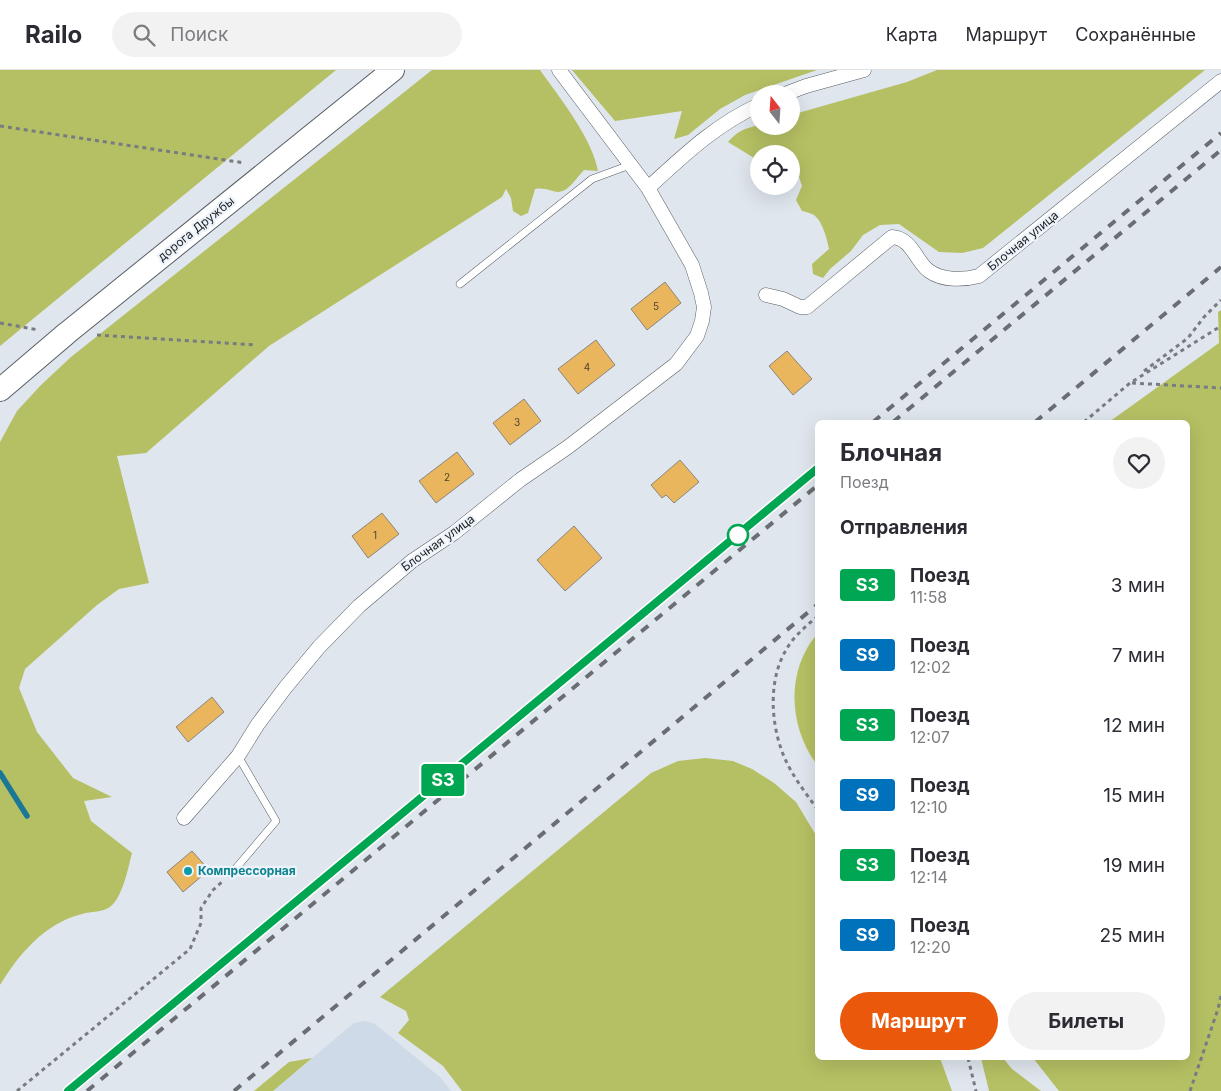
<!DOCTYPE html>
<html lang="ru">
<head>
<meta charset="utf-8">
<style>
  body { margin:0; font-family:Inter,sans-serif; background:#f2f2f3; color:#2b2b33; height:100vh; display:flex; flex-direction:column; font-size:19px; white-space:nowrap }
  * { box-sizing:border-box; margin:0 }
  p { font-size:16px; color:#7c7c81 }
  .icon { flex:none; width:28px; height:28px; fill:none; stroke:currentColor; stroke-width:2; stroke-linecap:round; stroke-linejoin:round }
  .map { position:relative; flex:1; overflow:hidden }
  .drawer { position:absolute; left:815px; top:350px; width:375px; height:640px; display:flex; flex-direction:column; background:#fff; border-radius:8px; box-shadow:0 5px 20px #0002 }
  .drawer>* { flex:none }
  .badge { padding:0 10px; border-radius:4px; font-size:18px; line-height:32px }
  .needle { width:32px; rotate:343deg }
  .controls { position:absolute; left:750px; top:15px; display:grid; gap:10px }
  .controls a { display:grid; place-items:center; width:50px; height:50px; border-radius:50%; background:#fff; box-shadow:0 5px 20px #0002; font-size:25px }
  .map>.badge { position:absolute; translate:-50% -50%; box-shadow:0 0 0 2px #fff }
  h2 { padding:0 25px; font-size:19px; line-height:45px }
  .round { display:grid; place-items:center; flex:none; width:52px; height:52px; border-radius:26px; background:#f2f2f3 }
  .headline { display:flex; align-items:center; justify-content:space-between; height:85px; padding:0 25px }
  h1 { font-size:24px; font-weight:700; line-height:38px }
  .button { display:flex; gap:10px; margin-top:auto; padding:10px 25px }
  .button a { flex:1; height:58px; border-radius:30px; background:#ea580c; color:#fff; font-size:20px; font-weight:700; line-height:58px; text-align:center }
  .button a+a { background:#f2f2f3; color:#2b2b33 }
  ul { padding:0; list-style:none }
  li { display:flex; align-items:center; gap:15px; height:70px; padding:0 25px }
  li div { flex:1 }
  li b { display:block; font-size:19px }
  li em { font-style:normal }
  li .badge { min-width:55px; font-weight:700; text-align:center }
  header { display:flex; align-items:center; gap:30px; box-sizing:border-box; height:70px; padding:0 25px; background:#fff; border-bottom:1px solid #e1e1e2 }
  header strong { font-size:24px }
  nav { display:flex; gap:28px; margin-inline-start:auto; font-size:18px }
  .search { width:350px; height:45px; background:#f2f2f3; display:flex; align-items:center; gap:12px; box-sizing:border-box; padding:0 18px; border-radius:28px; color:#7c7c81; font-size:19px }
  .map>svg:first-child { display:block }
  .built { fill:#cedae7 }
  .green { fill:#b5bf63 }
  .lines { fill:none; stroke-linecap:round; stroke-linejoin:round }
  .stream { stroke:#1a7795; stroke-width:5.5 }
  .building { fill:#e9b65e; stroke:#8a857e }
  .service-casing { stroke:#585e64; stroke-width:8 }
  .minor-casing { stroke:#585e64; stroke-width:15 }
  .primary-casing { stroke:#585e64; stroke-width:24 }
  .path { stroke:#787c81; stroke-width:3; stroke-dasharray:4 4; stroke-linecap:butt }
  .service { stroke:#fff; stroke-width:7 }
  .minor { stroke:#fff; stroke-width:14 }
  .primary { stroke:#fff; stroke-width:22 }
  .rail { stroke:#6a6e72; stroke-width:4; stroke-dasharray:9 9; stroke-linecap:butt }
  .line-casing { stroke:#fff; stroke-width:11 }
  .line { stroke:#00a651; stroke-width:8 }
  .stop-dot { fill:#fff; stroke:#00a651; stroke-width:2.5 }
  .culture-dot { fill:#0f9aa8; stroke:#ecf3fa; stroke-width:2 }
  .labels { text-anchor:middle; stroke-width:4.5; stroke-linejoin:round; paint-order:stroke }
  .number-label { font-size:10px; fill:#4e432f }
  .street-label { font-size:12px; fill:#1b1d1f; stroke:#ecf3fa }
  .culture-label { font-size:12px; font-weight:bold; fill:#0d838f; stroke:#ecf3fa; text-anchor:start }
</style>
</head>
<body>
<header>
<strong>Railo</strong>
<div class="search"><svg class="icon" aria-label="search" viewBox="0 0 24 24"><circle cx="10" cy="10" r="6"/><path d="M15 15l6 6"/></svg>Поиск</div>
<nav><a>Карта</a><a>Маршрут</a><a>Сохранённые</a></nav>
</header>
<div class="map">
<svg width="1221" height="1021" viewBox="0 0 1221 1021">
  <rect width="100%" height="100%" fill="#dfe6ed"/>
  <!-- built -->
  <path class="built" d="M365 951 375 954 441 1008 451 1021H273L354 953Z"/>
  <!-- green -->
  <path class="green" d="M0 0H336L0 276Z
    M432 0H540C560 28 592 68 598 101L584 100C577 107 569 121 559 122 551 122 546 117 535 119L528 143 521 146 513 141 511 128 506 119 502 127 269 276 146 383 117 386 149 513 119 519 97 535 25 599 19 618 37 662 73 708 112 727 84 731 91 751 132 783C128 798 123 826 111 836 103 843 91 841 82 844 45 853 19 884 0 915V372L17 341 41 315 71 287Z
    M572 0H817L745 25 720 39 688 65 674 69 682 41 615 51Z
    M937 0H1205L983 178 962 183 939 182 899 154 880 155 863 165 851 181 830 199 823 208 813 204 812 194 829 179C827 169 823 152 814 145 811 143 806 142 802 141L796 130 802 116 798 104 791 101V84H759V91L728 72C737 61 746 58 759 55V56H791V45L907 12Z
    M1221 240V1021H1059L1033 988H1188V352H1109L1219 273 1218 242Z
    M817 564H818L817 695C789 657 785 602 817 564Z
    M705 688 733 691 752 699 774 713 796 732 817 767 818 988H940L952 1021H462L443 996 398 963 409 950 406 941 380 927 651 703 678 691Z
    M312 988 273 1021H254L289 992Z
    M981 988H1003L1012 999 1041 1021H989Z"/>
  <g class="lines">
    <!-- stream -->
    <path class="stream" d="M0 703 27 746"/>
  </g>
  <!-- building -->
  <path class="building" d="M665 212 681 233 647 260 631 239Z
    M596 270 615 295 578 324 558 299Z
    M787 281 812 309 793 325 769 296Z
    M524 329 541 351 510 375 493 353Z
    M457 382 474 404 436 433 419 411Z
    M680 390 699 412 674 433 666 425 662 428 651 415Z
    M382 443 399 464 368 488 352 466Z
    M574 456 602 488 565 521 537 490Z
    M212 627 224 642 188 672 176 657Z
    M192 781 209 800 183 822 167 802Z"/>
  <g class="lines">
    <!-- service casing -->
    <g class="service-casing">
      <path id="service" d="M460 214 592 109 630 95
        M231 804 276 751 238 686"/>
    </g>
    <!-- minor casing -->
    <g class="minor-casing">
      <path id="minor" d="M785 24 806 16 864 0
        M648 118C682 87 716 54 759 35
        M766 225 783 229 800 237H807L892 167C912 168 916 192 929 201 943 211 964 210 979 206L1221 11
        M184 748 238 686 258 654 285 618 319 577 359 536 412 491 454 463 520 410 568 377 676 294 697 266 702 251 704 237 701 223 692 195 648 118 559 0"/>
    </g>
    <!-- primary casing -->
    <g class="primary-casing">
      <path id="primary" d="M0 320 67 263 393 0"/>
    </g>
    <!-- path -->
    <path class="path" d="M0 56 245 93
      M0 253 39 260
      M97 265 256 275
      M1144 301 1188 268 1204 247 1221 230
      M1132 313 1221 318
      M1084 352 1130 313 1221 256
      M818 546C806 556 793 567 786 580 767 612 771 659 786 691 794 708 807 725 818 740
      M968 988 976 1021
      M17 1021 190 879 201 853V838L213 820 223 811
      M1190 1021 1218 939 1221 926"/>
    <!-- service -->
    <use href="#service" class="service"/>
    <!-- minor -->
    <use href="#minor" class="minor"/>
    <!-- primary -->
    <use href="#primary" class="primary"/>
    <!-- rail -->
    <path class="rail" d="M873 352 1221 63
      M893 352 1221 80
      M1035 352 1221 197
      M68 1021 818 398
      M87 1021 818 415
      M234 1021 818 534"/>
  </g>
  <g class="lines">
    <!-- line casing -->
    <g class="line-casing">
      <path id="line" d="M68 1021 818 398"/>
    </g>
    <!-- line -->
    <use href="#line" class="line"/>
  </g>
  <!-- markers -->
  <circle class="stop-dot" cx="738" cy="465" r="10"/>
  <circle class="culture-dot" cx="188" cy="801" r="5"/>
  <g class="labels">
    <!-- number labels -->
    <g class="number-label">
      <text x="656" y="240">5</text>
      <text x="587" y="301">4</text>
      <text x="517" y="356">3</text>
      <text x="447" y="411">2</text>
      <text x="375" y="469">1</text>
    </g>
    <!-- street labels -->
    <g class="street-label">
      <text transform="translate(196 159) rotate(-39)" y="4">дорога Дружбы</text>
      <text transform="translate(1023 171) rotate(-39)" y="4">Блочная улица</text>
      <text transform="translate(438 473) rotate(-36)" y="4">Блочная улица</text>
    </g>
    <!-- culture labels -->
    <g class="culture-label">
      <text x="198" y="805">Компрессорная</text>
    </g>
  </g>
</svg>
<div class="controls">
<a><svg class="needle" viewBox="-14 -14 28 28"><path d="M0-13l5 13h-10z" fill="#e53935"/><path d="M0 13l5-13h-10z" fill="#7c7c81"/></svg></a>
<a><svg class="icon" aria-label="locate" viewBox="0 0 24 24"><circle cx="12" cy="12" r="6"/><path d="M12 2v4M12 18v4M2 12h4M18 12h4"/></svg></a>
</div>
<b class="badge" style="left:443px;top:710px;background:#00a651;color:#fff">S3</b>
<section class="drawer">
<div class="headline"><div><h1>Блочная</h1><p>Поезд</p></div><a class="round"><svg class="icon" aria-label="heart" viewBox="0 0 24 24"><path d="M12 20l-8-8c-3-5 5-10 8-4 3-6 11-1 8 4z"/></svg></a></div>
<h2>Отправления</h2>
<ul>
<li><span class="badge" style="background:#00a651;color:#fff">S3</span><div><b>Поезд</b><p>11:58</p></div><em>3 мин</em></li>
<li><span class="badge" style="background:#0072bc;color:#fff">S9</span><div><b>Поезд</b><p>12:02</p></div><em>7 мин</em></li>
<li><span class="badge" style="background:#00a651;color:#fff">S3</span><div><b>Поезд</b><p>12:07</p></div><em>12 мин</em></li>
<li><span class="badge" style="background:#0072bc;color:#fff">S9</span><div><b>Поезд</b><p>12:10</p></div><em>15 мин</em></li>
<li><span class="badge" style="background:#00a651;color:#fff">S3</span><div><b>Поезд</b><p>12:14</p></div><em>19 мин</em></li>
<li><span class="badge" style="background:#0072bc;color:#fff">S9</span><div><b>Поезд</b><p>12:20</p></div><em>25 мин</em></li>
</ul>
<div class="button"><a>Маршрут</a><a>Билеты</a></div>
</section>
</div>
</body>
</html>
